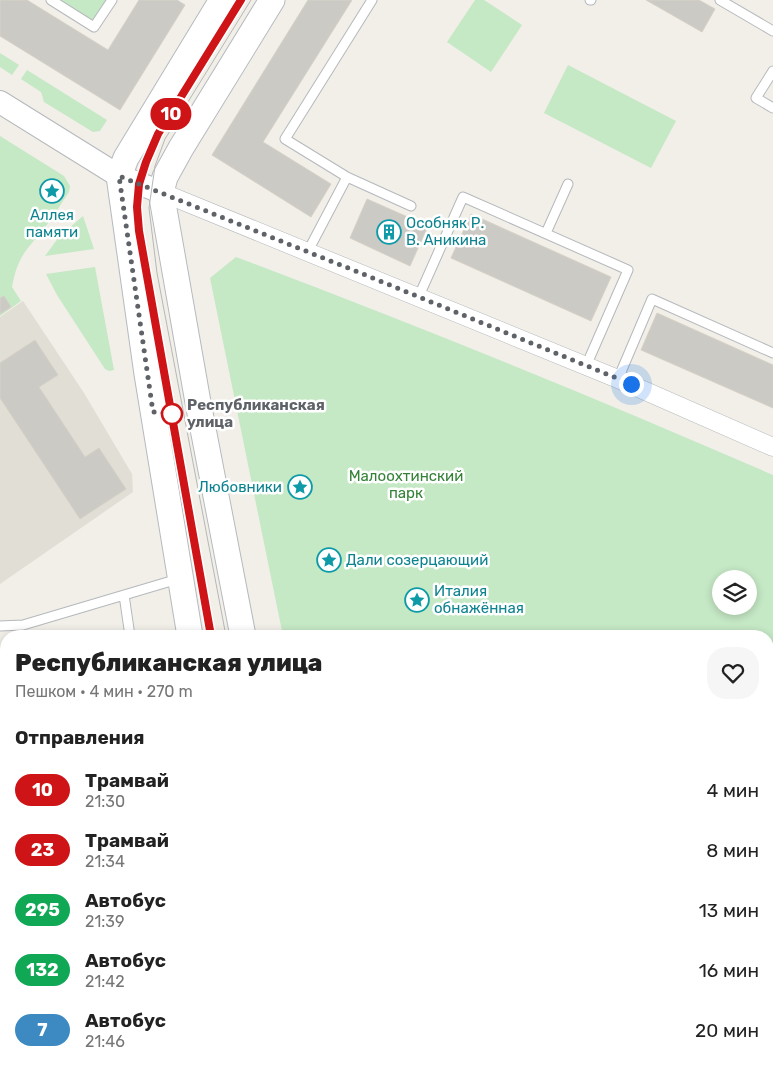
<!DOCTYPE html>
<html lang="ru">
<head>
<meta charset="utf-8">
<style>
  body { margin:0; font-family:Rubik,sans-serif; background:#f6f6f6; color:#222; height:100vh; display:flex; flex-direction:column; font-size:19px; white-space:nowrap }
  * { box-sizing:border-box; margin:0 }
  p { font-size:16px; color:#767676 }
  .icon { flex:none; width:28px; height:28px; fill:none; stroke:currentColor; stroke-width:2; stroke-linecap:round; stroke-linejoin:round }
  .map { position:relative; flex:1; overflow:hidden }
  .panel { position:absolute; left:0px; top:630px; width:774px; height:441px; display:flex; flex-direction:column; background:#fff; border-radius:20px 20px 0 0; box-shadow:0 2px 8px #0003 }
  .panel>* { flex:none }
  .badge { padding:0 10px; border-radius:16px; font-size:18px; line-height:32px }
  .buttons { position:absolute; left:712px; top:570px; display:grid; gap:10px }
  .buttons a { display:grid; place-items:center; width:45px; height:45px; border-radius:50%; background:#fff; box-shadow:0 2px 8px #0003; font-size:25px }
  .you { position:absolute; width:25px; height:25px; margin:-12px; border:4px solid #fff; border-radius:50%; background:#1a73e8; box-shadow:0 0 0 8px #1a73e833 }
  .map>.badge { position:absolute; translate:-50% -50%; box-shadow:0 0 0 2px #fff }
  h2 { padding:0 15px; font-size:19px; line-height:45px }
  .round { display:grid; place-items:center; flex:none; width:52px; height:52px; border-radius:20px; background:#f6f6f6 }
  .head { display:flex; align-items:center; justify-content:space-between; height:85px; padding:0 15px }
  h1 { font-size:24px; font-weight:800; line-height:38px }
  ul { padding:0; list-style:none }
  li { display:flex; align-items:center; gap:15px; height:60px; padding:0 15px }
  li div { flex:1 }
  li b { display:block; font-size:19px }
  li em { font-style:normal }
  li .badge { min-width:55px; font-weight:700; text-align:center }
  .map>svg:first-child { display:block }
  .education { fill:#e1ded6 }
  .green { fill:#c5e8c5; fill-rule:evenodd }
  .building { fill:#cccac5; stroke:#d6d1c6 }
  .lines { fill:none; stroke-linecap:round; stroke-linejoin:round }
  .service-casing { stroke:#b5b8bc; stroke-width:11 }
  .minor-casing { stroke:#b5b8bc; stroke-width:19 }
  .tertiary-casing { stroke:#b5b8bc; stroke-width:24 }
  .secondary-casing { stroke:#b6babf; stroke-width:27 }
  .service { stroke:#fff; stroke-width:9 }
  .minor { stroke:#fff; stroke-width:18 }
  .tertiary { stroke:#fff; stroke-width:22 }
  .secondary { stroke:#fff; stroke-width:25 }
  .tram { stroke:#b6b7b8; stroke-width:1 }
  .line-casing { stroke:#fff; stroke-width:11 }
  .line { stroke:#ce1417; stroke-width:8 }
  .walk { stroke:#5f6368; stroke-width:5; stroke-dasharray:0 9 }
  .stop-dot { fill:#fff; stroke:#ce1417; stroke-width:2.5 }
  .labels { text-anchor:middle; stroke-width:5; stroke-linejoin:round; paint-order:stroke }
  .culture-label { font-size:15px; fill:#0d838f; stroke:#fff; text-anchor:start }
  .stop-label { font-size:15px; font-weight:bold; fill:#5f6368; stroke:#fff; text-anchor:start }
  .park-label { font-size:15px; fill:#348238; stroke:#fff }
</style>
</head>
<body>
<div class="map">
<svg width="773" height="1071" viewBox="0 0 773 1071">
  <rect width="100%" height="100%" fill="#f1efe8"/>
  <!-- education -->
  <path class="education" d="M23 301 84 393 132 474 133 492 0 584V317Z"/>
  <!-- green -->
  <path class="green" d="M51 0H112L94 27Z
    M475 0H484L522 25 491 72 447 42Z
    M0 53 19 65 12 75 0 67Z
    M568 65 676 121 651 168 544 113Z
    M27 70 107 120 100 131 93 132 44 102 41 92 21 79Z
    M0 136 64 176 70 186 69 192C61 203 55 215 46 226 28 249 18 254 12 287L21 301 0 316Z
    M83 216 94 249 45 256 59 237Z
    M236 257C417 325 596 398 773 475V1031H768V636H283L210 278ZM721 579H749V606H721Z
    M95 267 114 370 109 371 105 369 57 295 46 274Z"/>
  <!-- building -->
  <path class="building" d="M0 0H27L108 50 139 0H177L185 5 120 110 0 36Z
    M308 0H352L263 142 331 184 311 217 212 155Z
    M646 0H699L715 9 702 32Z
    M367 199 428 226 410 266 350 238Z
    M471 214 611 277 591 321 451 258Z
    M4 296 11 307 0 314V298Z
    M657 313 773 365V408L641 350Z
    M35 340 58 375 39 387 85 457 99 448 126 489 80 519 0 398V363Z"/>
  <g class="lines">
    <!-- service casing -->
    <g class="service-casing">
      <path id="service" d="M51 0 94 27 112 0
        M372 0 285 139 347 177 411 206
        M590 0H591
        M720 0 773 31
        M773 71 756 98 773 108
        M546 233 568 184
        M308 251 347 177
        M419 296 463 197 628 270 586 366
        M618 379 652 299 773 353
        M124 595 130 636
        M0 626 23 625 178 579"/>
    </g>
    <!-- minor casing -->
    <g class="minor-casing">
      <path id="minor" d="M161 192 618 379 773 447
        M0 1064H6
        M126 1065 773 1071"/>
    </g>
    <!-- tertiary casing -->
    <g class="tertiary-casing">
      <path id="tertiary" d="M0 102 119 176 161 192"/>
    </g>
    <!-- secondary casing -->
    <g class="secondary-casing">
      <path id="secondary" d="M190 636 147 374 119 176 126 158 222 0
        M243 636 199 408 161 192 165 177 181 148 272 0
        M259 1071V1065
        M324 1071V1065"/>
    </g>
    <!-- service -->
    <use href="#service" class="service"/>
    <!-- minor -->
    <use href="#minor" class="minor"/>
    <!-- tertiary -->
    <use href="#tertiary" class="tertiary"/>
    <!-- secondary -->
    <use href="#secondary" class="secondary"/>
    <!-- tram -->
    <path class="tram" d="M211 636 139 231 137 207 139 184 146 162 158 135 241 0
      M226 636 157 273 149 208 155 166 165 139 251 0
      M285 1065 286 1071
      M300 1065V1071"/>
  </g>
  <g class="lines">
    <!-- line casing -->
    <g class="line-casing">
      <path id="line" d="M211 636 139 231 137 207 139 184 146 162 158 134 241 0"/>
    </g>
    <!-- line -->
    <use href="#line" class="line"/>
    <!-- walk -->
    <path class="walk" d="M172 414 153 412 119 176 363 274 631 384"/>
  </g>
  <!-- icons -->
  <defs>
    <g id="sight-ring" transform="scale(1.25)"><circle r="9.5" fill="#fff" stroke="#0f9aa8" stroke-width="1.5"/><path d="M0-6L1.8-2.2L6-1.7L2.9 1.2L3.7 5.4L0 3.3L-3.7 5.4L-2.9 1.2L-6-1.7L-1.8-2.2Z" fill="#0f9aa8"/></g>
    <g id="building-ring" transform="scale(1.25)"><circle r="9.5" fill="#fff" stroke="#0f9aa8" stroke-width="1.5"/><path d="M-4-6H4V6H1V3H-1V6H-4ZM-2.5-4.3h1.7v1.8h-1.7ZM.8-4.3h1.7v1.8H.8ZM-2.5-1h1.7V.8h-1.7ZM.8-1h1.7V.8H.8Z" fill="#0f9aa8"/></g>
  </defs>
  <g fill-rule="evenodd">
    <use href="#sight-ring" x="52" y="191"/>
    <use href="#building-ring" x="389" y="232"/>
    <use href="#sight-ring" x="300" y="487"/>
    <use href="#sight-ring" x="329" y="560"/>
    <use href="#sight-ring" x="417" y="600"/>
  </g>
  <!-- markers -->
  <circle class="stop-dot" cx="172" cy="414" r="10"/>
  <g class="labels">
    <!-- culture labels -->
    <g class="culture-label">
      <text x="52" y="220" text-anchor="middle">Аллея<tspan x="52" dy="17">памяти</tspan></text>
      <text x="406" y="228">Особняк Р.<tspan x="406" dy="17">В. Аникина</tspan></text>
      <text x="282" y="492" text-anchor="end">Любовники</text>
      <text x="346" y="565">Дали созерцающий</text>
      <text x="434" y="596">Италия<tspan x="434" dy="17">обнажённая</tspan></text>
    </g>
    <!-- stop labels -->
    <g class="stop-label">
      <text x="187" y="410">Республиканская<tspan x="187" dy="17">улица</tspan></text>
    </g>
    <!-- park labels -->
    <g class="park-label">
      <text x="406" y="481">Малоохтинский<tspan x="406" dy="17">парк</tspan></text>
    </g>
  </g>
</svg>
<div class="buttons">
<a><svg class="icon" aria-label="layers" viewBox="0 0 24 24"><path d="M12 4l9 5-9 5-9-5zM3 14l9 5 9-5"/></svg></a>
</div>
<div class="you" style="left:631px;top:384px"></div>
<b class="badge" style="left:171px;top:114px;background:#ce1417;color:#fff">10</b>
<section class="panel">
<div class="head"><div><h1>Республиканская улица</h1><p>Пешком · 4 мин · 270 m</p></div><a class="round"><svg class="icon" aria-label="heart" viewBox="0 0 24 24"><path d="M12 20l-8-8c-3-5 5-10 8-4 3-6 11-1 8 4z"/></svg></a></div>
<h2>Отправления</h2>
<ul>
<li><span class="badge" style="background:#ce1417;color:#fff">10</span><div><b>Трамвай</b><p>21:30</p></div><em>4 мин</em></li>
<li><span class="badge" style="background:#ce1417;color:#fff">23</span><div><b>Трамвай</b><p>21:34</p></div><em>8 мин</em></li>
<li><span class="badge" style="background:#10a855;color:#fff">295</span><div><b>Автобус</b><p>21:39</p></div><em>13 мин</em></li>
<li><span class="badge" style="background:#10a855;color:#fff">132</span><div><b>Автобус</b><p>21:42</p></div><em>16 мин</em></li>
<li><span class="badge" style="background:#3d8ac2;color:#fff">7</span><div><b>Автобус</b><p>21:46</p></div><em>20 мин</em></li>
</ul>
</section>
</div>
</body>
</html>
